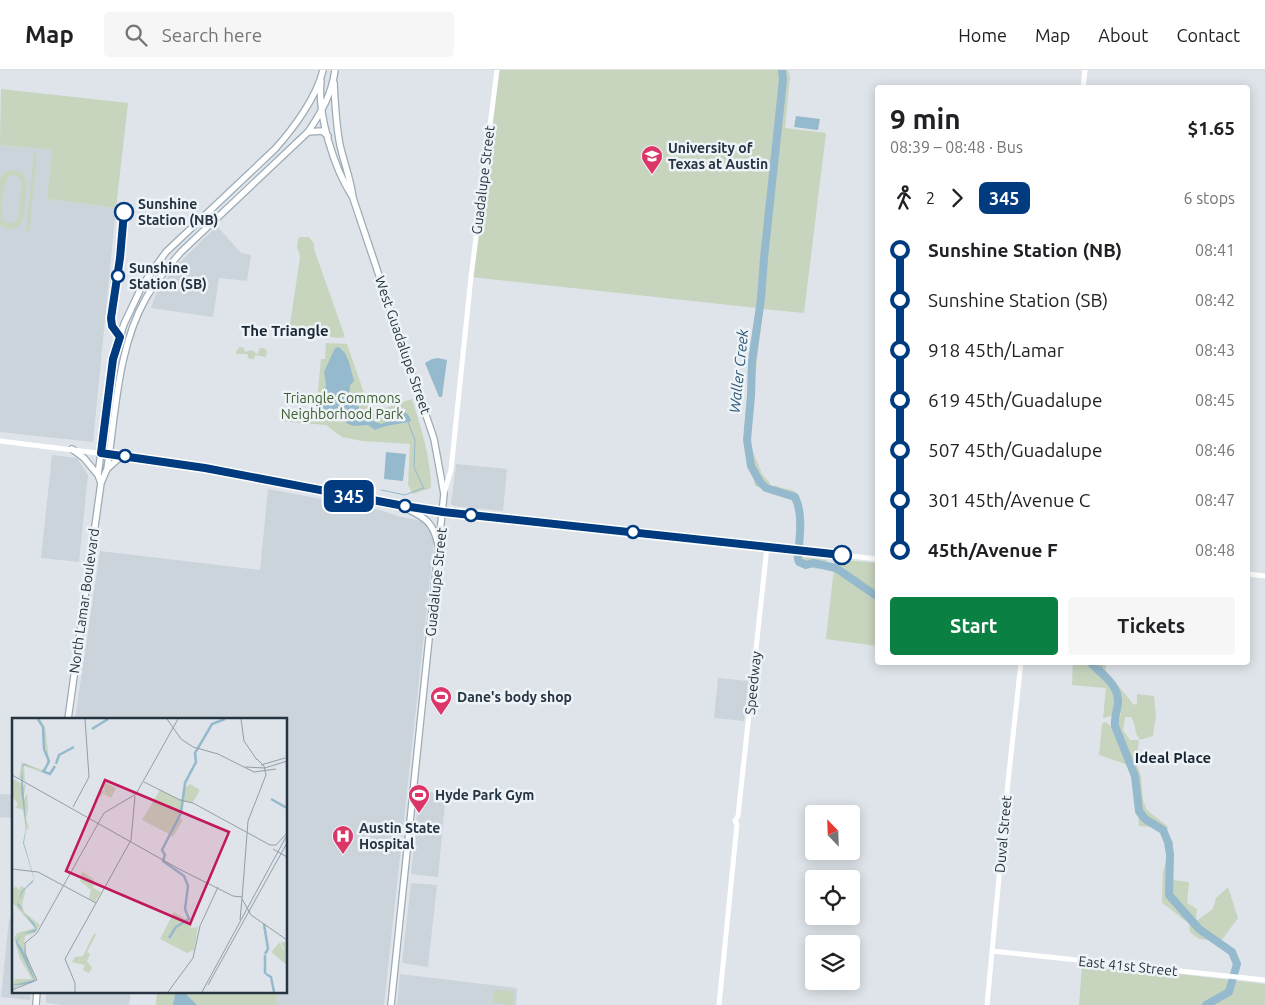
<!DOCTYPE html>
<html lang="en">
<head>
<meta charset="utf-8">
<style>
  body { margin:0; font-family:Ubuntu,sans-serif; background:#f6f6f6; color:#202124; height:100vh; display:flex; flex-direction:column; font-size:19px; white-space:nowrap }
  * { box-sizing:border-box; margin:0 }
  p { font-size:16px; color:#757577 }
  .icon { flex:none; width:28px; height:28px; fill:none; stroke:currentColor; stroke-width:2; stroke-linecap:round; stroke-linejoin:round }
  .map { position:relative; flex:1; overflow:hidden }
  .details { position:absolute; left:875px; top:15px; width:375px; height:580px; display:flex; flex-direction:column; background:#fff; border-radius:5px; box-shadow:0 2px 12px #0003 }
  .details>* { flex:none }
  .badge { padding:0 10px; border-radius:8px; font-size:18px; line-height:32px }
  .needle { width:32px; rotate:337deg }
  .buttons { position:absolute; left:805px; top:735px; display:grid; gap:10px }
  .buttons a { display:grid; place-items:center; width:55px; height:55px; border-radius:5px; background:#fff; box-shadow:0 2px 12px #0003; font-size:25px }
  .map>.badge { position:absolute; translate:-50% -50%; box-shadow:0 0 0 2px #fff }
  .legs { display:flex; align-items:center; gap:8px; height:55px; padding:0 15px; font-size:16px }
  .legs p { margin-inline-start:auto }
  .head { display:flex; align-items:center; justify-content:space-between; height:85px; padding:0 15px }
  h1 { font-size:28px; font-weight:700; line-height:38px }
  .action { display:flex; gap:10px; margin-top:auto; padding:10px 15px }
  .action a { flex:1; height:58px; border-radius:5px; background:#0b8043; color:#fff; font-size:20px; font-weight:700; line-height:58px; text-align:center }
  .action a+a { background:#f6f6f6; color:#202124 }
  ul { padding:0 15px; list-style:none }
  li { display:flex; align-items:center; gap:18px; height:50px; font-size:19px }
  li i { display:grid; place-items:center; width:8px; height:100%; margin:0 6px; background:currentColor }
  li i::after { content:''; width:12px; height:12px; margin:-6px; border:4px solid; border-radius:50%; background:#fff }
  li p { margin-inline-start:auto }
  li:first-child i { background:linear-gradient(#0000 50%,currentColor 0) }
  li:last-child i { background:linear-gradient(currentColor 50%,#0000 0) }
  header { display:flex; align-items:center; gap:30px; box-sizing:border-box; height:70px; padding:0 25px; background:#fff; border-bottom:1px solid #e0e0e0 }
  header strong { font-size:24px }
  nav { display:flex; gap:28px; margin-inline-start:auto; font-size:18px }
  .search { width:350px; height:45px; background:#f6f6f6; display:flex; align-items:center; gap:12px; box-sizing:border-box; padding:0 18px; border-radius:5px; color:#757577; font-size:19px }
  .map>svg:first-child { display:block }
  .built { fill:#ccd4db }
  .green { fill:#c7d4be; fill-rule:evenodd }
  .water { fill:#95b9cd }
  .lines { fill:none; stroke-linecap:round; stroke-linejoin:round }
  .stream { stroke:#95b9cd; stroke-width:1 }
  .river { stroke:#95b9cd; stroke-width:8 }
  .primary-casing { stroke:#9cabb6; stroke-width:8 }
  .secondary { stroke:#fff; stroke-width:5 }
  .primary { stroke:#fff; stroke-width:5.5 }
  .line-1-casing { stroke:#fff; stroke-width:11 }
  .line-1 { stroke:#003b80; stroke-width:8 }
  .stop-1-dot { fill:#fff; stroke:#003b80; stroke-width:2.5 }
  .labels { text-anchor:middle; stroke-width:5; stroke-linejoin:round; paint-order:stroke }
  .poi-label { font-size:14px; font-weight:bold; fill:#263442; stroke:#eef3f7; text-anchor:start }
  .street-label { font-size:14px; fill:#263442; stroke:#eef3f7 }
  .stop-label { font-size:14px; font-weight:bold; fill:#263442; stroke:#eef3f7; text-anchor:start }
  .park-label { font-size:14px; fill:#415f31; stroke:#eef3f7 }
  .neighbourhood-label { font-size:15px; font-weight:bold; fill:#182532; stroke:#eef3f7 }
  .water-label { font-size:15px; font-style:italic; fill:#2c5a7a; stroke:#eef3f7 }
  .inset-river { fill:none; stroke:#95b9cd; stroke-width:2.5 }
  .inset-road { fill:none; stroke:#949ea6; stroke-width:1 }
  .view { fill:#c2185b; fill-opacity:0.15; stroke:#c2185b; stroke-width:2.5 }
  .inset-edge { fill:none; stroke:#263442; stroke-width:2.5 }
</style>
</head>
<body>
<header>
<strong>Map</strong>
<div class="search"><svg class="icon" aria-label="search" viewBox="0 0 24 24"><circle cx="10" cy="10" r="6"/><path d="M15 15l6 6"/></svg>Search here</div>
<nav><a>Home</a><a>Map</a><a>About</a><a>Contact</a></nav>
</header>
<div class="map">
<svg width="1265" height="935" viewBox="0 0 1265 935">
  <rect width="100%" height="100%" fill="#dee4e9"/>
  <!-- built -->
  <path class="built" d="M0 75 52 80 47 129 116 138 93 372 0 362Z
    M217 156 241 183 251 185 247 211 219 208 213 247 151 238 157 221 176 196Z
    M52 385 77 388 88 405 79 492 41 488Z
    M456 394 507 399 503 441 454 436 451 434Z
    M268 419 380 440 397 446 422 451 427 454 432 462 434 471 384 935H278L276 921H286V649H75L100 481 260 500Z
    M718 608 748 611 744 651 714 648Z
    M419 721 446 724 438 807 411 804Z
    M0 724 14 725V748L0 747Z
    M411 813 437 815 428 897 402 893Z
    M9 849 14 850V921H31L30 930 1 927Z
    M400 904 517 918 516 935H397Z
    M46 921H131L129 935H62L46 933Z"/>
  <!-- green -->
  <path class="green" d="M497 0H788L790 7 785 58 826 63 804 243 763 239 755 308 748 307 757 238 471 207Z
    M1 19 128 33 116 138 47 129 52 80 0 75Z
    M34 83 37 84 29 161 26 160Z
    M12 100 22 103 27 113 23 150 17 157 9 159 0 155V109L4 103ZM10 105 18 106 22 113 18 148 15 152 9 154 3 150C0 141 3 110 10 105Z
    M300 167H309L314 174V179L345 267 338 268 293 261 288 256 290 254 300 188 299 182 297 178 298 169Z
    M326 273 347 274 371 343 412 329C421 358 431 388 431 418L413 424 408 415 410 374 362 371 342 367 326 355 280 351 281 339 316 343 321 289H325Z
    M240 277 244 278 245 282 252 280 257 284 260 278H264L267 281 266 287 255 285 254 289H249L247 284H236L237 280Z
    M748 313 755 314 750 374 762 404 770 413V421L755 416 744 362Z
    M775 415C781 419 788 418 794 421 806 428 803 462 803 475L796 474C796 464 799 435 790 429 786 426 779 425 775 423Z
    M793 486 827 490 826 499C814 498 797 500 793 486Z
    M835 489 877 493V576L826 569Z
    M1073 593H1106V601L1134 635 1137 633V624L1154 626 1156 645 1153 666 1140 670C1134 663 1136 654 1131 647H1125L1123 660 1130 670H1139L1136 692 1141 706 1143 730 1147 740 1167 756 1169 759 1139 756 1134 710 1128 695 1099 685 1102 654 1105 652 1112 657 1117 658 1121 643 1103 648 1106 618 1072 615Z
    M1165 770 1173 771V810L1189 812 1187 833 1197 839 1196 851 1213 839 1216 828 1228 817 1238 848 1221 871 1199 869 1190 862 1189 853C1179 847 1172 839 1162 833L1163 802 1168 784Z
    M1085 893 1265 914V935H1079L1082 896Z
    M494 920 514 921 513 935 493 933Z
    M157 921H276L278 935H156Z"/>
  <!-- water -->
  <path class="water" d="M796 46 820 49 818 60 794 57Z
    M339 277 345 283 349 292 354 311 350 315 349 328 358 336 361 342 368 349 381 354 390 351 393 342C401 336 409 343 411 351 399 355 387 354 375 360L368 355 354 356 348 354 340 348 323 345 320 340 325 326 326 314 324 302 335 278Z
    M438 288 447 290 442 327H439L425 293 432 289Z
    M386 382 406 384 403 411 384 409Z
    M177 922H184L197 935H173L175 925Z"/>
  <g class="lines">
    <!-- stream -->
    <path class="stream" d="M408 352 415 370 414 397 424 419
      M338 411 374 419
      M381 420 405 425 423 418
      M1100 592 1105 606
      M173 921 176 924"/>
    <!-- river -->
    <path class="river" d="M782 0 783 10 764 188 761 229 752 291 751 326 747 370 751 396 760 412 766 418 795 427C804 446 799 469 798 489L799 492 806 495 813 493 836 498 878 527
      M1090 592C1101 604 1119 614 1118 633 1117 641 1114 648 1115 656L1135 706 1139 741 1145 749 1163 760 1168 772 1170 784 1169 825 1199 859 1232 882 1237 894 1229 922 1206 935"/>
    <!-- primary casing -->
    <g class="primary-casing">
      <path id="primary" d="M321 11C317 44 334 98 352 126
        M334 13C335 34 336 55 340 75 344 93 351 110 353 128L434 369 444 424 391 935
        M308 62 322 61 328 66
        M72 379 84 388 98 405
        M107 399 118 389 125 386
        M101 413 98 405 113 289 124 254 143 214 166 182 275 79C293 59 317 27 323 0
        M400 435C422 447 432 448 438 474
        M68 649 101 413 107 399C116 343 117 279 146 228 156 211 168 197 181 182L308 62C321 43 332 24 335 0
        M36 935 37 921"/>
    </g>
    <!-- secondary -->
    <path class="secondary" d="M1083 18 1085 0
      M0 371 162 391 404 436 443 442 878 489
      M444 423 451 400 471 207 497 0
      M1248 504 1265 506
      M992 881 1265 910
      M719 935 737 754 735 751 738 746 767 477
      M987 935 1008 712 1021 592"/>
    <!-- primary -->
    <use href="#primary" class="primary"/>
  </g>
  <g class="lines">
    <!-- line-1 casing -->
    <g class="line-1-casing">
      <path id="line-1" d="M124 142 120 188 111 248 112 256 120 267 113 289 101 383 205 398 404 436 443 442 842 485"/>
    </g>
    <!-- line-1 -->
    <use href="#line-1" class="line-1"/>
  </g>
  <!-- icons -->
  <defs>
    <g id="university-pin" transform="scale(1.125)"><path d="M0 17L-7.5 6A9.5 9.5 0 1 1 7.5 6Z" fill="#dc3668" stroke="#eef3f7"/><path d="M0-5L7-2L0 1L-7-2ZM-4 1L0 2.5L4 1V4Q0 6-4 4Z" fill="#fff"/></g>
    <g id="stadium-pin" transform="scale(1.125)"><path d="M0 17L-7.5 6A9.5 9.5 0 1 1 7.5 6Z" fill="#dc3668" stroke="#eef3f7"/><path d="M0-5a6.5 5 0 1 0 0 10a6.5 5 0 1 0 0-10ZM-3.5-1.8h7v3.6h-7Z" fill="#fff"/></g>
    <g id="hospital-pin" transform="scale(1.125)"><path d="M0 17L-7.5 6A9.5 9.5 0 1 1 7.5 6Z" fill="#dc3668" stroke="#eef3f7"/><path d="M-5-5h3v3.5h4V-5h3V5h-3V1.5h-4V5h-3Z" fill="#fff"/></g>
  </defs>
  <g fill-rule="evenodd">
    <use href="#university-pin" x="652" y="86"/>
    <use href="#stadium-pin" x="441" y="627"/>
    <use href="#stadium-pin" x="419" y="725"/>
    <use href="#hospital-pin" x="343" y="766"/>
  </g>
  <!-- markers -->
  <g class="stop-1-dot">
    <circle cx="124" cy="142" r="9"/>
    <circle cx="118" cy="206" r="6"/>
    <circle cx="125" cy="386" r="6"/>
    <circle cx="405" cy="436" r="6"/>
    <circle cx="471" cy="445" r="6"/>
    <circle cx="633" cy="462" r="6"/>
    <circle cx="842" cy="485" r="9"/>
  </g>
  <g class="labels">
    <!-- poi labels -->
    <g class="poi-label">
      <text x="668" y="83">University of<tspan x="668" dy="16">Texas at Austin</tspan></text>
      <text x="457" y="632">Dane's body shop</text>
      <text x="435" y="730">Hyde Park Gym</text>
      <text x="359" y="763">Austin State<tspan x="359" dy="16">Hospital</tspan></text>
    </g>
    <!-- street labels -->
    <g class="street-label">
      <text transform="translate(483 110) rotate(-83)" y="5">Guadalupe Street</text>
      <text transform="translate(403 275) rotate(71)" y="5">West Guadalupe Street</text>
      <text transform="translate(436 512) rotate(-84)" y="5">Guadalupe Street</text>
      <text transform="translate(84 531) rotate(-82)" y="5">North Lamar Boulevard</text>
      <text transform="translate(753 613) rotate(-84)" y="5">Speedway</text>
      <text transform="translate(1003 764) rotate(-85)" y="5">Duval Street</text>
      <text transform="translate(1128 896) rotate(6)" y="5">East 41st Street</text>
    </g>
    <!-- stop labels -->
    <g class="stop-label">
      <text x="138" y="139">Sunshine<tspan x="138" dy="16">Station (NB)</tspan></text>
      <text x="129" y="203">Sunshine<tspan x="129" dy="16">Station (SB)</tspan></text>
    </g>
    <!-- park labels -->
    <g class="park-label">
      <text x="342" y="333">Triangle Commons<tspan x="342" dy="16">Neighborhood Park</tspan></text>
    </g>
    <!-- neighbourhood labels -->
    <g class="neighbourhood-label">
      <text x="285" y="266">The Triangle</text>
      <text x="1173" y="693">Ideal Place</text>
    </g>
    <!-- water labels -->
    <g class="water-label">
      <text transform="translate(739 301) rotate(-84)" y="5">Waller Creek</text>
    </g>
  </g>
  <!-- overview -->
  <g transform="translate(12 648)">
    <rect width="275" height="275" fill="#dee4e9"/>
    <path d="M30 7 33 9 37 42 38 45 33 53 37 56 40 50 43 48 38 57 12 48 13 63 7 60 10 44 29 52 36 48ZM0 60 10 66V70L14 65 12 78 10 75 12 82 15 75 16 91 14 101 17 109 14 113 11 92 3 89 6 86 0 78ZM173 63 174 69 178 66 188 72 181 84H171L167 100 171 102 161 119 158 117 154 123 151 131 153 136 152 142 150 131 157 116 130 102 148 72 169 82ZM92 64 104 70 99 80 92 76 94 71 89 79 86 77 93 71 89 69ZM70 153 82 162 81 170 89 174 83 184 77 180 79 172 68 163ZM4 168 7 172 9 168 14 171 10 186 12 194 28 207 23 215 13 218 12 229 24 262 0 271 3 261H20L8 241 2 220 5 215 23 210 0 184V173ZM162 194 180 205 179 210 186 209 182 232 175 235 148 221ZM82 215 84 217 75 234 78 236 75 243 80 250 77 255 71 252 73 247 60 244 63 239 71 238ZM268 224 270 230 273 234 269 224H275V247L259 234Z" fill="#c7d4be"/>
    <path d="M12 46 32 53 13 47 10 49 14 108V111L12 125 22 160 21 164 12 172 5 185 8 187 11 194 22 205 25 211 24 213 22 214 10 216 5 224 10 230 20 254 23 262 21 264 19 265 8 267H0L22 262 4 225V223L10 216 24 211 5 186 10 173 22 161 11 125 14 109 9 72 10 48Z" fill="#95b9cd"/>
    <path class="inset-river" d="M26 1 31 9 32 31 37 43 32 53M80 11 96 1M44 46 47 37 62 29M30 53 38 56 43 48M259 81 275 90M252 206 256 231 253 236M157 220 164 209 177 201 173 191 176 168 172 158 151 143 153 137 150 132 169 95 173 65 184 44 183 35 200 6 213 1M253 237V256M254 256 259 259 262 274"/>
    <path class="inset-road" d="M155 1 169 21 181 29 206 36 242 54 264 51M229 1 232 23 245 42M245 41 252 48 254 57 236 103 230 181 239 197 275 222M249 47 273 40M233 49 253 50 275 43M0 57 167 151 221 178 230 179M132 64 168 82 181 85 258 127H264L275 115M61 89 77 59 73 1M261 131 275 139M0 151 26 154 84 185M228 202 230 181M13 225 25 215 92 95 124 76 166 1M196 267 275 125M0 272 25 262 13 236V225M63 274V265L53 241 119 122 123 78M156 274 181 240 188 208 206 169M190 274 275 117"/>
    <path class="view" d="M93 62 217 114 178 206 54 153Z"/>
    <rect width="275" height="275" class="inset-edge"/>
  </g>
</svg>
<div class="buttons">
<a><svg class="needle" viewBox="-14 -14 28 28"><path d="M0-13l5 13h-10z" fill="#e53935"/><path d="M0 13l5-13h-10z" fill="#757577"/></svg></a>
<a><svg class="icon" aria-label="locate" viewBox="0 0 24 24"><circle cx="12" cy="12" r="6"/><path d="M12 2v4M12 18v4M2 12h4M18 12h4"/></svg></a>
<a><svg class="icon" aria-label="layers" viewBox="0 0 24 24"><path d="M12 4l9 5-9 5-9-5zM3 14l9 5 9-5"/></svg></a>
</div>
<b class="badge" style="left:349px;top:426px;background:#003b80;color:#fff">345</b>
<section class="details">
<div class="head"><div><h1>9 min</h1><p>08:39 – 08:48 · Bus</p></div><b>$1.65</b></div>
<div class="legs"><svg class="icon" aria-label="walk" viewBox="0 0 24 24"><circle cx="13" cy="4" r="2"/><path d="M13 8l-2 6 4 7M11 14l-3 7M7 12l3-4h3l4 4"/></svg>2<svg class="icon" aria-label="forward" viewBox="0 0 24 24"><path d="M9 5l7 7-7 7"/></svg><b class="badge" style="background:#003b80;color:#fff">345</b><p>6 stops</p></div>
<ul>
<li><i style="color:#003b80"></i><b>Sunshine Station (NB)</b><p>08:41</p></li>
<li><i style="color:#003b80"></i><span>Sunshine Station (SB)</span><p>08:42</p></li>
<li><i style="color:#003b80"></i><span>918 45th/Lamar</span><p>08:43</p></li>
<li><i style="color:#003b80"></i><span>619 45th/Guadalupe</span><p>08:45</p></li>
<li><i style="color:#003b80"></i><span>507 45th/Guadalupe</span><p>08:46</p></li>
<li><i style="color:#003b80"></i><span>301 45th/Avenue C</span><p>08:47</p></li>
<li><i style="color:#003b80"></i><b>45th/Avenue F</b><p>08:48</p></li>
</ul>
<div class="action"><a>Start</a><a>Tickets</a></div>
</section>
</div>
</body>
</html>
